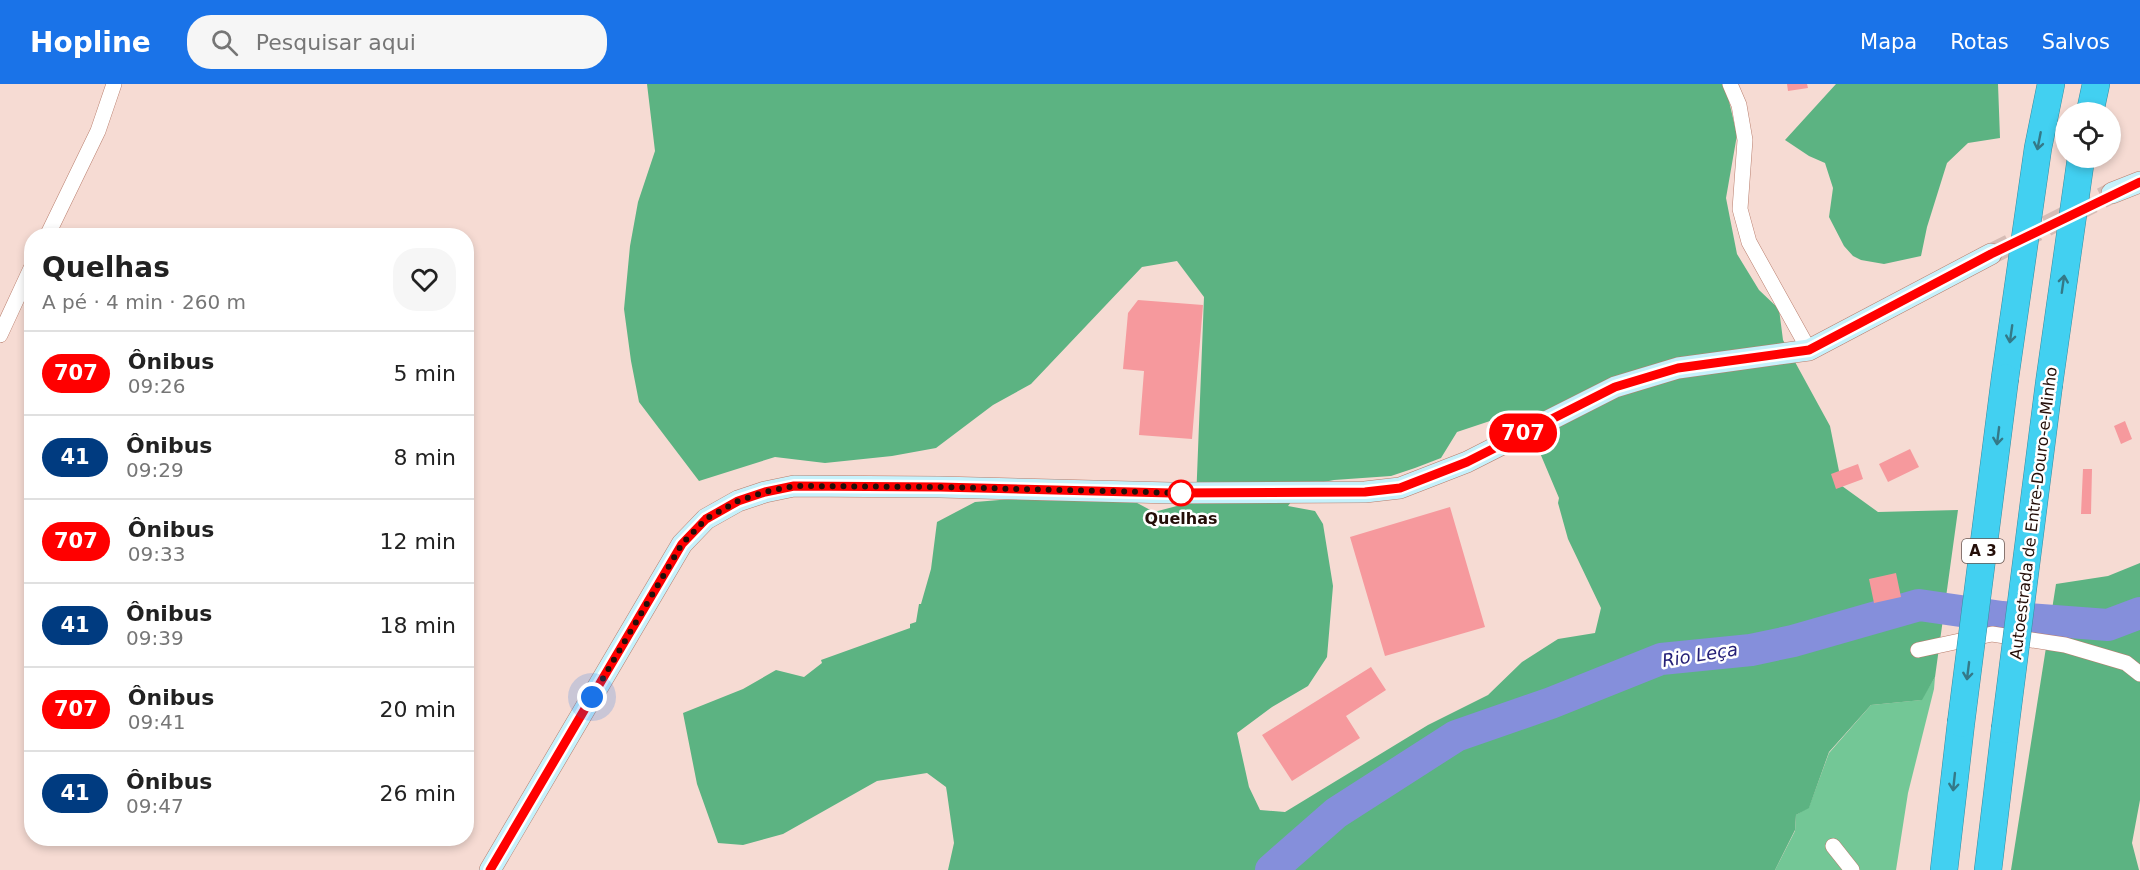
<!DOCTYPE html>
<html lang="pt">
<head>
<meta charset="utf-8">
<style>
  body { margin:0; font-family:"DejaVu Sans",sans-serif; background:#f6f6f6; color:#222; height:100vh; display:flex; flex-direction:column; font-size:22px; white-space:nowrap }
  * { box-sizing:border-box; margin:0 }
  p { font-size:20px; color:#767676 }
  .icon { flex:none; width:33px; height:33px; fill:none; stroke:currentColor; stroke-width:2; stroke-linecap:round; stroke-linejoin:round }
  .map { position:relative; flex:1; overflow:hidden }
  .sheet { position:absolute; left:24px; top:144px; width:450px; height:618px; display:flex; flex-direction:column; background:#fff; border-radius:24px; box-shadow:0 3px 9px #0003 }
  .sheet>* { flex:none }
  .badge { padding:0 12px; border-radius:20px; font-size:21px; line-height:39px }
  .fabs { position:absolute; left:2055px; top:18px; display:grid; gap:12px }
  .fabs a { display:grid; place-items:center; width:66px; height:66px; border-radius:50%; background:#fff; box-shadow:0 3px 9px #0003; font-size:30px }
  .you { position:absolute; width:30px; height:30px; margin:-15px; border:4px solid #fff; border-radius:50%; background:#1a73e8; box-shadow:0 0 0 9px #1a73e833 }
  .map>.badge { position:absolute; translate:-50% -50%; box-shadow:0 0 0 3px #fff }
  .round { display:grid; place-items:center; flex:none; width:63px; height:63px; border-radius:24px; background:#f6f6f6 }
  .summary { display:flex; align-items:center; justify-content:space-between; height:102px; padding:0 18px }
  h1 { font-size:28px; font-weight:700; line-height:45px }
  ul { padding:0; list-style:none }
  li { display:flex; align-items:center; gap:18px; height:84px; padding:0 18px; border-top:2px solid #e0e0e0 }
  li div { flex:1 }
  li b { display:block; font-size:22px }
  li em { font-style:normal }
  li .badge { min-width:66px; font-weight:700; text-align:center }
  header { display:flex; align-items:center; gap:36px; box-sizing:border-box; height:84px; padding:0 30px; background:#1a73e8; color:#fff }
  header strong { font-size:28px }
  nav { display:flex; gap:33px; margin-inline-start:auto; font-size:21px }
  .search { width:420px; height:54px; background:#f6f6f6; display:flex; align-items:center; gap:15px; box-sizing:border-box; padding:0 21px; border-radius:24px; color:#767676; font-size:22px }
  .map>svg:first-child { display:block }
  .green { fill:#73c796 }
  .forest { fill:#5cb382; fill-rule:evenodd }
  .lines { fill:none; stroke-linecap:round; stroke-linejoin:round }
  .river { stroke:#858fdb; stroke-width:32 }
  .building { fill:#f6999d }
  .secondary-tunnel { stroke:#d6bcb5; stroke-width:21; stroke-dasharray:21 10; stroke-linecap:butt }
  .street-casing { stroke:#b87d6c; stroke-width:16 }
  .secondary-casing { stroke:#b87d6c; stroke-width:22 }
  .highway-casing { stroke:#388c9f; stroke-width:28 }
  .street { stroke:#fff; stroke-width:15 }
  .secondary { stroke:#c6f1fb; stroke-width:21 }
  .highway { stroke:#42d0f1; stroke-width:27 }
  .highway-bridge-casing { stroke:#388c9f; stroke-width:28; stroke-linecap:butt }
  .highway-bridge { stroke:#42d0f1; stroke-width:27 }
  .oneway { stroke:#347988 }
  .line-casing { stroke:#fff; stroke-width:14 }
  .line { stroke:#f00; stroke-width:9 }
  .walk { stroke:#240e08; stroke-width:6; stroke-dasharray:0 10.8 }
  .stop-dot { fill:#fff; stroke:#f00; stroke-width:3 }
  .labels { text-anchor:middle; stroke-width:5; stroke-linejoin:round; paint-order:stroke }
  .shield { fill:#fff; stroke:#665652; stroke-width:1.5 }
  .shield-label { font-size:15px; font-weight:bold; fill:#240e08 }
  .street-label { font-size:16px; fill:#240e08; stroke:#fff }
  .stop-label { font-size:16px; font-weight:bold; fill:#240e08; stroke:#fff }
  .water-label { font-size:18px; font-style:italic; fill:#252077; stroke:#fff }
</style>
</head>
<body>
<header>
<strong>Hopline</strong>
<div class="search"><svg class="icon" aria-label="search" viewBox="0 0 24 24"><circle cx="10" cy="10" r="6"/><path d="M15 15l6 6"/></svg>Pesquisar aqui</div>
<nav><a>Mapa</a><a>Rotas</a><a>Salvos</a></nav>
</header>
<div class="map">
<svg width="2140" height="786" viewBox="0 0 2140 786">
  <rect width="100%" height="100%" fill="#f6dbd3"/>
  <!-- green -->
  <path class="green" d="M1935 593 1934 605 1908 709 1896 786H1775L1795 747 1796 731 1809 723 1829 669 1871 621 1921 616Z"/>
  <!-- forest -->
  <path class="forest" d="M647 0H1725L1737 51 1726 114 1737 170 1759 206 1779 225 1783 256 1830 342 1842 402 1878 428 1958 426 1935 593 1922 616 1871 621 1829 668 1809 724 1796 731 1795 746 1775 786H948L954 759 947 709 946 703 927 689 877 697 783 750 743 761 718 759 697 700 683 629 743 605 776 586 804 593 822 579 821 576 910 544V540L916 538 919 520H921L931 485 937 438 975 418 1070 410 1126 413 1154 428 1196 417 1204 213 1177 177 1142 183 1031 300 993 321 936 364 892 372 825 379 775 373 699 397 639 318 631 277 624 225 630 162 638 118 655 67ZM1508 331 1515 346 1540 369 1559 414 1558 419 1568 455 1601 524 1595 549 1558 555 1522 578 1488 611 1428 641 1285 728 1260 726 1249 703 1237 649 1272 623 1308 602 1327 573 1333 502 1323 440 1315 427 1288 422 1303 402 1334 396 1391 392 1415 384 1441 374 1457 348Z
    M1836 0H1998L2000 54 1968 59 1947 79 1927 143 1921 172 1884 180 1861 176 1853 172 1844 162 1829 133 1833 104 1825 79 1809 72 1785 56Z
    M2140 479V716L2132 759 2139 786H2011L2056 500 2108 492Z"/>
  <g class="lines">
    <!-- river -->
    <path class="river" d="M1271 786 1336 729 1456 652 1551 619 1661 575 1751 566 1793 557 1919 521 2002 533 2108 541 2140 529"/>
  </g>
  <!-- building -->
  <path class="building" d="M1787 0H1807L1808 4 1788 7Z
    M1138 216 1203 221 1192 355 1139 351 1144 287 1123 285 1128 229Z
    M2125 337 2132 355 2121 360 2114 342Z
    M1910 365 1919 383 1888 398 1879 380Z
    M1858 380 1863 395 1836 405 1831 390Z
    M2083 385H2092L2091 430H2081Z
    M1450 423 1485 543 1385 572 1350 453Z
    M1896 489 1901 513 1874 519 1869 495Z
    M1371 583 1386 606 1346 632 1360 654 1292 697 1262 651Z"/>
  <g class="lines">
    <!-- secondary-tunnel -->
    <path class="secondary-tunnel" d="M1991 170 2112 109"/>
    <!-- street casing -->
    <g class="street-casing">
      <path id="street" d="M1730 0 1739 21 1745 56 1740 125 1749 158 1809 266
        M47 152 98 47 114 0
        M0 251 32 182
        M1918 566 1992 550 2065 561 2126 579 2140 590
        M1833 762 1852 786"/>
    </g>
    <!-- secondary casing -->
    <g class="secondary-casing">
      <path id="secondary" d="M2112 109 2140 98
        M490 786 682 460 706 435 738 417 765 408 794 402 940 403 1171 409 1365 408 1400 404 1467 378 1615 303 1678 284 1809 266 1991 170"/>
    </g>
    <!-- highway casing -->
    <g class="highway-casing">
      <path id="highway" d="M2090 28 2096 0
        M2005 294 2038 64 2051 0
        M2049 300 2081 74
        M1944 786 1961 639
        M1988 786 2005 645"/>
    </g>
    <!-- street -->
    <use href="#street" class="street"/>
    <!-- secondary -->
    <use href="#secondary" class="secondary"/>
    <!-- highway -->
    <use href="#highway" class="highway"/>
    <!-- highway-bridge casing -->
    <g class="highway-bridge-casing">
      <path id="highway-bridge" d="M1961 639 2005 294
        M2005 645 2049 300"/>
    </g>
    <!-- highway-bridge -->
    <use href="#highway-bridge" class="highway-bridge"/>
  </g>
  <!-- one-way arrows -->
  <defs><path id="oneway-shaft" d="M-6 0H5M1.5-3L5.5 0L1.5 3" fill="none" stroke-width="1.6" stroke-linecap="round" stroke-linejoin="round" transform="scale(1.5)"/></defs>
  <g class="oneway">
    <use href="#oneway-shaft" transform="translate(2039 57) rotate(101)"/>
    <use href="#oneway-shaft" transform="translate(2063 200) rotate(-82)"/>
    <use href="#oneway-shaft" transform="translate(2011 250) rotate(98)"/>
    <use href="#oneway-shaft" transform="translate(1998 352) rotate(97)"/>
    <use href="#oneway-shaft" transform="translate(1968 587) rotate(97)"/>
    <use href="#oneway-shaft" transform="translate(1954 698) rotate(96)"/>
  </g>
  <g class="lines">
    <!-- line casing -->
    <g class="line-casing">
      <path id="line" d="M490 786 682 460 706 435 738 417 765 408 794 402 940 403 1171 409 1365 408 1400 404 1467 378 1615 303 1678 284 1809 266 1991 170 2140 98"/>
    </g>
    <!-- line -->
    <use href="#line" class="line"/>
    <!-- walk -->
    <path class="walk" d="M592 613 682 460 706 435 738 417 765 408 794 402 940 403 1181 409"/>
  </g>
  <!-- markers -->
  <circle class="stop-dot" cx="1181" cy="409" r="12"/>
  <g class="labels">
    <!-- shield labels -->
    <rect class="shield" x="1962" y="455" width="42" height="24" rx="4.5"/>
    <g class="shield-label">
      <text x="1983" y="472">A 3</text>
    </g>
    <!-- street labels -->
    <g class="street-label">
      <text transform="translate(2033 429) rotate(-83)" y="6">Autoestrada de Entre-Douro-e-Minho</text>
    </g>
    <!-- stop labels -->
    <g class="stop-label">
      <text x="1181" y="440">Quelhas</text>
    </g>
    <!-- water labels -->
    <g class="water-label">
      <text transform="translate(1700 571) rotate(-9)" y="6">Rio Leça</text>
    </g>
  </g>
</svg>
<div class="fabs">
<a><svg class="icon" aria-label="locate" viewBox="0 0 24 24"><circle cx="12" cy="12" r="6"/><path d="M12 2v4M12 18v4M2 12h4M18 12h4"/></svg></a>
</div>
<div class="you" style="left:592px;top:613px"></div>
<b class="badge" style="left:1523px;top:349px;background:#f00;color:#fff">707</b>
<section class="sheet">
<div class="summary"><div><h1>Quelhas</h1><p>A pé · 4 min · 260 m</p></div><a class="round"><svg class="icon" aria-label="heart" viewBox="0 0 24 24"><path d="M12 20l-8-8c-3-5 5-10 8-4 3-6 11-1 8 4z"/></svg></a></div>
<ul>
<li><span class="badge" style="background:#f00;color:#fff">707</span><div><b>Ônibus</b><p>09:26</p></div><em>5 min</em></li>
<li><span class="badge" style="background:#003b80;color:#fff">41</span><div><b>Ônibus</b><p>09:29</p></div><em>8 min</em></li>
<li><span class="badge" style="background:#f00;color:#fff">707</span><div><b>Ônibus</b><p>09:33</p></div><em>12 min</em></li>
<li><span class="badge" style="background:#003b80;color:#fff">41</span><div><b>Ônibus</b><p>09:39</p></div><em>18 min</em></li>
<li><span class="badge" style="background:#f00;color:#fff">707</span><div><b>Ônibus</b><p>09:41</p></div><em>20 min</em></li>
<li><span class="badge" style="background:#003b80;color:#fff">41</span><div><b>Ônibus</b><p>09:47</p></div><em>26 min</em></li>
</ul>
</section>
</div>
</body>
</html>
